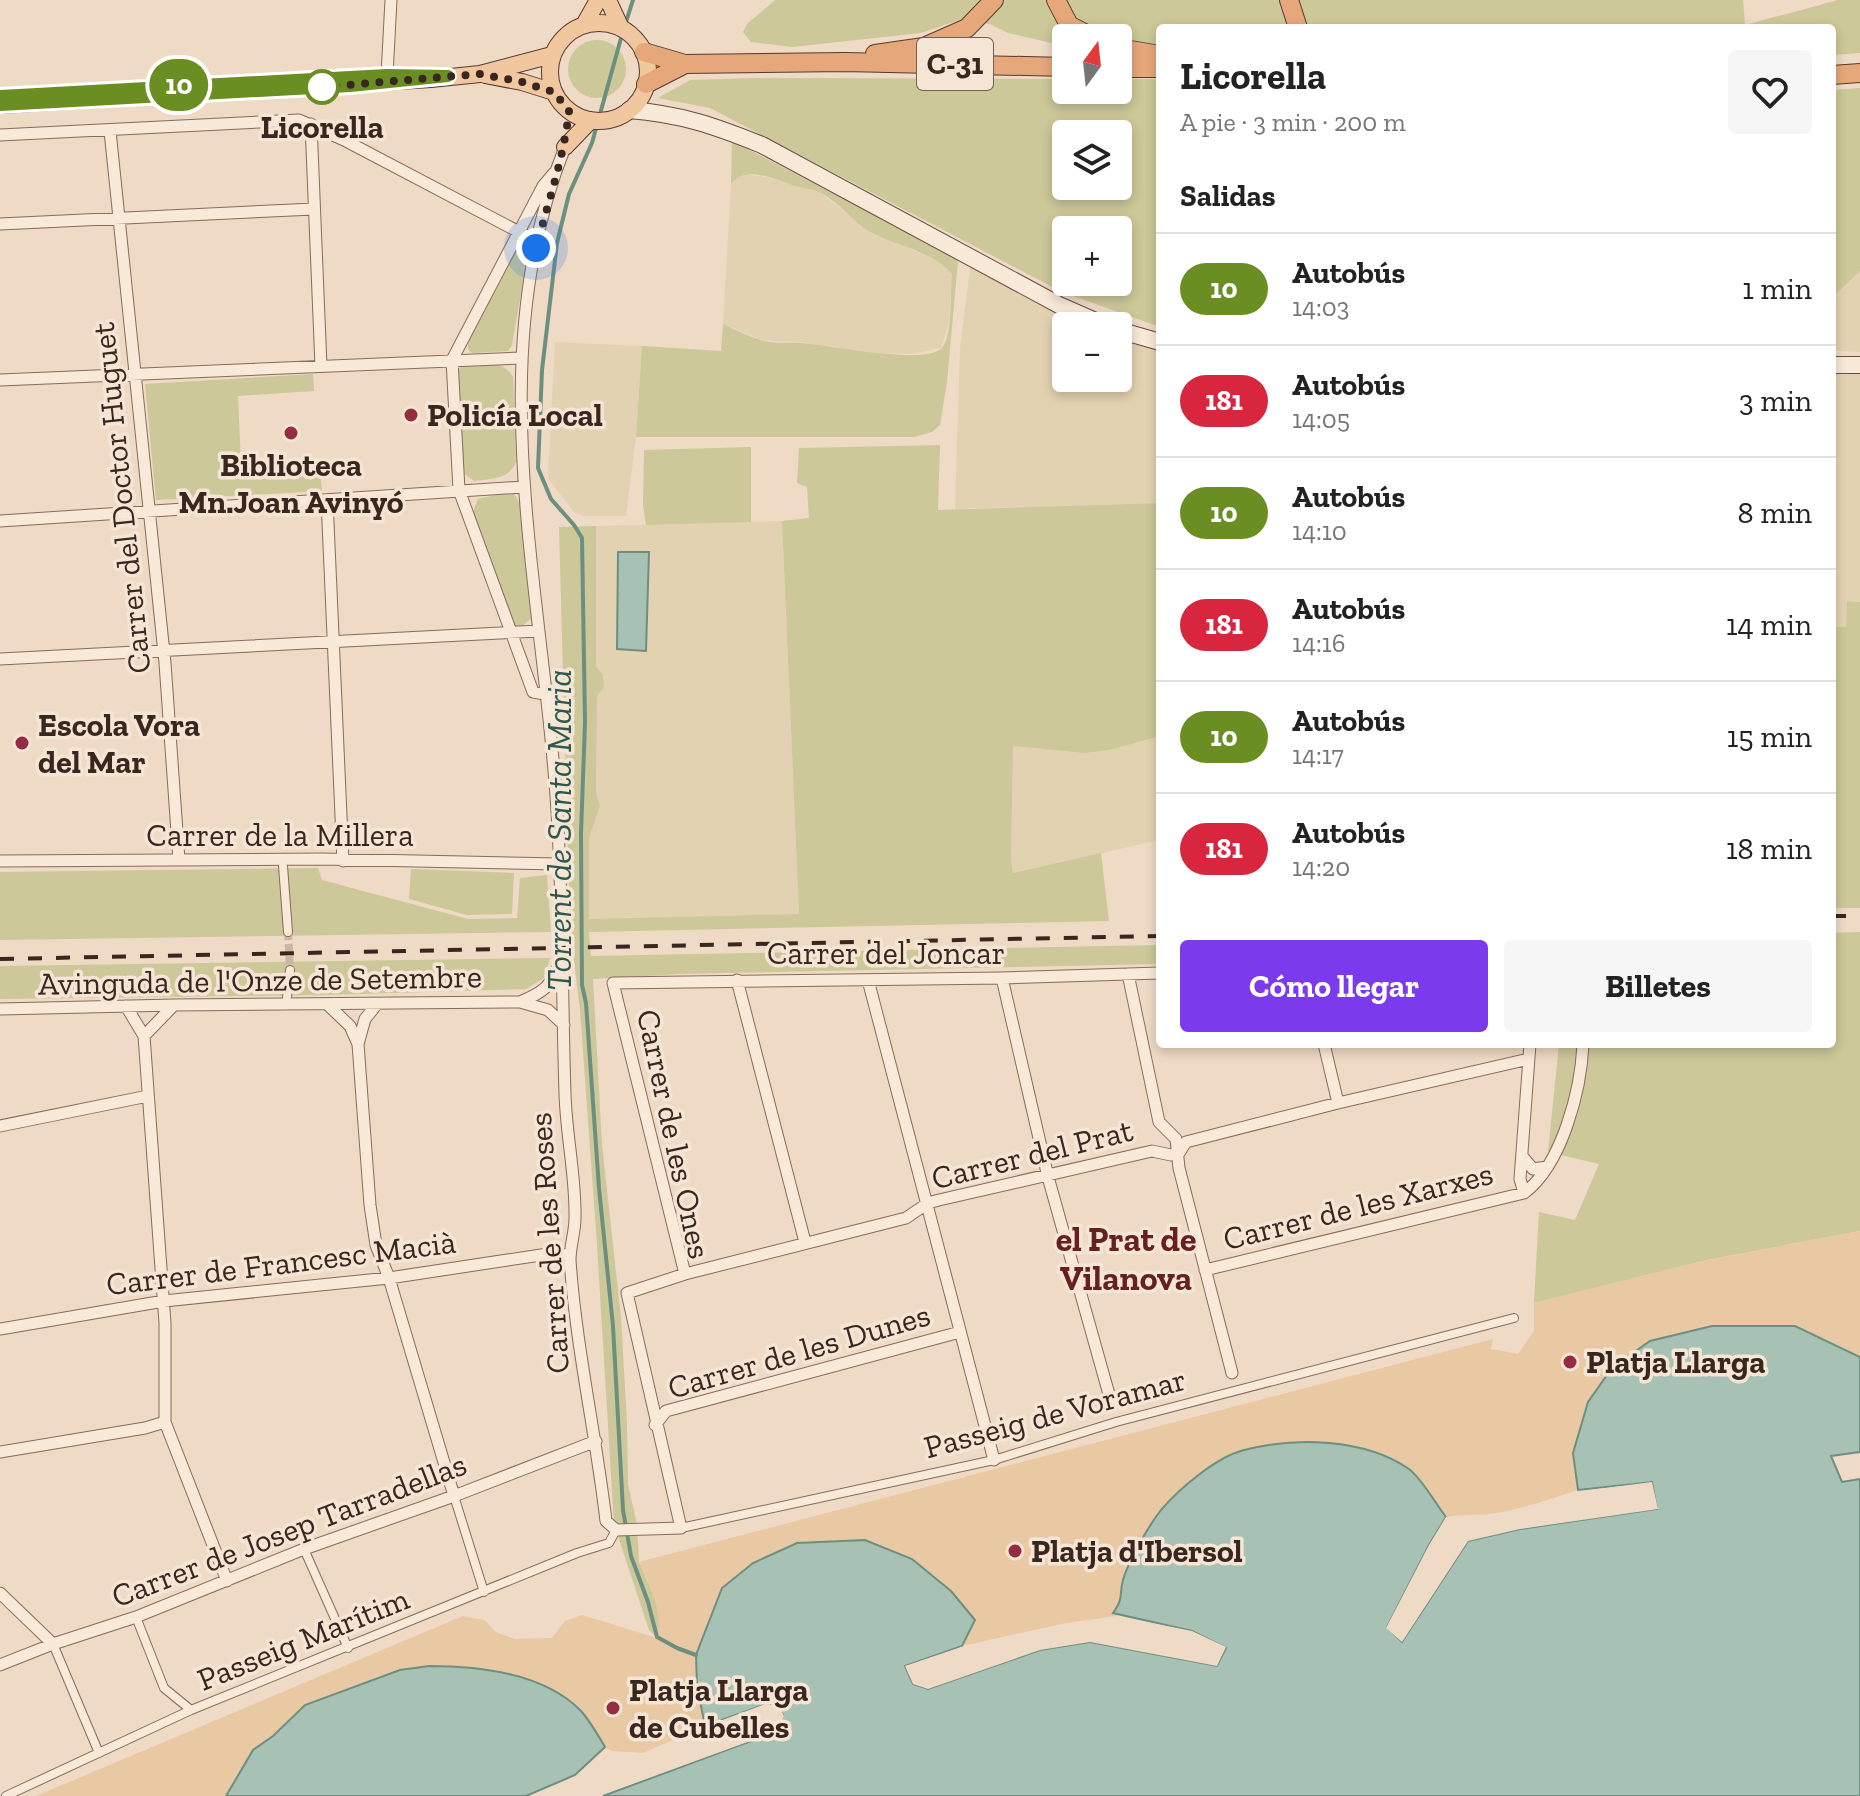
<!DOCTYPE html>
<html lang="es">
<head>
<meta charset="utf-8">
<style>
  body { margin:0; font-family:"Zilla Slab",serif; background:#f6f6f6; color:#222; height:100vh; display:flex; flex-direction:column; font-size:30px; white-space:nowrap }
  * { box-sizing:border-box; margin:0 }
  p { font-size:26px; color:#767676 }
  .icon { flex:none; width:44px; height:44px; fill:none; stroke:currentColor; stroke-width:2; stroke-linecap:round; stroke-linejoin:round }
  .map { position:relative; flex:1; overflow:hidden }
  .sheet { position:absolute; left:1156px; top:24px; width:680px; height:1024px; display:flex; flex-direction:column; background:#fff; border-radius:8px; box-shadow:0 4px 12px #0003 }
  .sheet>* { flex:none }
  .badge { padding:0 16px; border-radius:26px; font-size:28px; line-height:52px }
  .needle { width:52px; rotate:15deg }
  .controls { position:absolute; left:1052px; top:24px; display:grid; gap:16px }
  .controls a { display:grid; place-items:center; width:80px; height:80px; border-radius:8px; background:#fff; box-shadow:0 4px 12px #0003; font-size:40px }
  .you { position:absolute; width:40px; height:40px; margin:-20px; border:6px solid #fff; border-radius:50%; background:#1a73e8; box-shadow:0 0 0 12px #1a73e833 }
  .map>.badge { position:absolute; translate:-50% -50%; box-shadow:0 0 0 4px #fff }
  h2 { padding:0 24px; font-size:30px; line-height:72px }
  .round { display:grid; place-items:center; flex:none; width:84px; height:84px; border-radius:8px; background:#f6f6f6 }
  .summary { display:flex; align-items:center; justify-content:space-between; height:136px; padding:0 24px }
  h1 { font-size:38px; font-weight:800; line-height:60px }
  .cta { display:flex; gap:16px; margin-top:auto; padding:16px 24px }
  .cta a { flex:1; height:92px; border-radius:8px; background:#7c3aed; color:#fff; font-size:32px; font-weight:800; line-height:92px; text-align:center }
  .cta a+a { background:#f6f6f6; color:#222 }
  ul { padding:0; list-style:none }
  li { display:flex; align-items:center; gap:24px; height:112px; padding:0 24px; border-top:2px solid #e0e0e0 }
  li div { flex:1 }
  li b { display:block; font-size:30px }
  li em { font-style:normal }
  li .badge { min-width:88px; font-weight:700; text-align:center }
  .map>svg:first-child { display:block }
  .farmland { fill:#e3d2b2 }
  .green { fill:#ccc899; fill-rule:evenodd }
  .sand { fill:#e9c9a3 }
  .water { fill:#a7c1b4; stroke:#6d8f80; stroke-width:2 }
  .pier { fill:#eedac5 }
  .lines { fill:none; stroke-linecap:round; stroke-linejoin:round }
  .stream { stroke:#6d8f80; stroke-width:4 }
  .pedestrian-tunnel { stroke:#cab6a4; stroke-width:8; stroke-dasharray:8 4; stroke-linecap:butt }
  .pedestrian-casing { stroke:#886b5b; stroke-width:10 }
  .minor-casing { stroke:#886b5b; stroke-width:13 }
  .secondary-casing { stroke:#6a4c3e; stroke-width:18 }
  .primary-casing { stroke:#563a2f; stroke-width:18 }
  .trunk-casing { stroke:#563a2f; stroke-width:20 }
  .pedestrian { stroke:#f8e9d8; stroke-width:8 }
  .minor { stroke:#f8e9d8; stroke-width:11 }
  .secondary { stroke:#f8e9d8; stroke-width:16 }
  .primary { stroke:#f0c79e; stroke-width:16 }
  .trunk { stroke:#e6a87a; stroke-width:18 }
  .rail { stroke:#39261f; stroke-width:4; stroke-dasharray:14 14; stroke-linecap:butt }
  .line-casing { stroke:#fff; stroke-width:18 }
  .line { stroke:#6b8e23; stroke-width:12 }
  .walk { stroke:#39261f; stroke-width:8; stroke-dasharray:0 14.4 }
  .stop-dot { fill:#fff; stroke:#6b8e23; stroke-width:4 }
  .poi-dot { fill:#962c41; stroke:#f5e5d4; stroke-width:3 }
  .labels { text-anchor:middle; stroke-width:7; stroke-linejoin:round; paint-order:stroke }
  .shield { fill:#f5e5d4; stroke:#715f55; stroke-width:2 }
  .shield-label { font-size:30px; font-weight:bold; fill:#39261f }
  .stop-label { font-size:32px; font-weight:bold; fill:#39261f; stroke:#f5e5d4 }
  .poi-label { font-size:32px; font-weight:bold; fill:#39261f; stroke:#f5e5d4; text-anchor:start }
  .street-label { font-size:32px; fill:#39261f; stroke:#f5e5d4 }
  .water-label { font-size:34px; font-style:italic; fill:#2e584e; stroke:#f5e5d4 }
  .neighbourhood-label { font-size:34px; font-weight:bold; fill:#65201f; stroke:#f5e5d4 }
</style>
</head>
<body>
<div class="map">
<svg width="1860" height="1796" viewBox="0 0 1860 1796">
  <rect width="100%" height="100%" fill="#eedac5"/>
  <!-- farmland -->
  <path class="farmland" d="M745 174 771 178 820 192 873 234 930 257 945 266 952 274 949 323 941 348 911 354 874 353 799 342 765 341 723 324 731 184 735 178Z
    M970 268 1006 283 1078 326H1066V378H1118V340L1160 351V503L955 509 960 348Z
    M1860 271V352L1832 350V298Z
    M555 342 642 346 636 437 626 516H584L574 512 548 479Z
    M1832 374H1860V602L1847 601 1846 627 1832 626Z
    M782 521 799 914 589 919V838L600 806 596 792 597 696 603 675 596 666V526Z
    M1160 736V840L1013 873 1011 860 1013 745 1086 753 1110 750Z"/>
  <!-- green -->
  <path class="green" d="M775 0H1743L1745 25 1838 0H1860V53L1832 55V28H1160V47H1118V38H1066L1065 46 1008 33 990 24 959 20 921 33 792 47 751 42 743 32 747 24Z
    M568 69a29 29 0 1 1 58 0a29 29 0 1 1-58 0Z
    M757 78 1066 79V90H1118V79H1160V327L1062 292 710 108 658 98 690 80ZM1066 134H1118V186H1066ZM1066 230H1118V282H1066Z
    M1860 88V271L1832 298V90Z
    M732 141 950 254 958 261 947 382 940 425 932 432 914 437H636L642 346 721 351 723 324C736 330 750 337 764 341 776 344 788 342 801 343 826 344 925 366 942 348 953 335 950 291 952 274 932 251 900 247 874 234 854 224 840 202 819 192 812 189 803 188 795 186 777 180 745 164 731 184Z
    M524 242 529 249 512 345 508 351 473 353 469 351 467 343 513 252 518 244Z
    M463 364C482 364 503 359 513 377L516 462C508 481 492 478 474 481L462 472 457 372Z
    M313 374 314 391 238 396 241 465 319 462 322 491 156 500 145 384Z
    M940 445 938 510 1160 503V736L1110 750 1085 753 1013 746 1011 860 1013 873 1101 853 1109 921 589 932 591 956 1160 945V964L679 974 593 979 602 1145 621 1317 627 1423 628 1484 637 1525 639 1562 657 1603 660 1623 657 1638 649 1630 614 1524 597 1245 580 1010 570 927 559 527 596 526V666L603 675 604 687 597 696 596 792 600 806 589 838V919L799 914 782 521 809 518 807 487 797 483 799 448Z
    M751 447V522L646 525 643 505 644 450Z
    M504 493H514L520 504 532 618 521 627 513 625 472 514 478 499Z
    M1847 601 1860 602V908H1832V626L1846 627Z
    M318 868 322 880 468 919 517 918 520 878 547 875 551 932 0 940V872Z
    M411 869 514 873 512 914 467 915 409 899Z
    M1860 932V1231L1707 1260 1534 1303 1539 1212 1575 1220 1599 1164 1548 1152 1559 1044H1832V933Z
    M550 958 544 978 526 989 326 995 0 999V966Z"/>
  <!-- sand -->
  <path class="sand" d="M1860 1231V1357L1795 1326 1573 1453 1578 1490C1551 1499 1524 1508 1497 1513 1481 1516 1463 1514 1446 1517L1411 1471 1195 1476C1165 1506 1137 1537 1124 1578 1119 1594 1124 1598 1113 1613L1117 1616 1066 1623 962 1646 975 1620 697 1686 705 1726 643 1753 612 1751 605 1747 581 1710 551 1690 518 1678 460 1666 400 1670 305 1706 273 1736 253 1750 226 1796H36L463 1616 484 1620 497 1633 515 1639 552 1638 565 1621 582 1615 657 1638C663 1610 651 1588 639 1562L1493 1339 1491 1349 1518 1354 1534 1331V1303L1707 1260Z"/>
  <!-- water -->
  <path class="water" d="M618 552H649L646 651 617 649Z
    M1712 1326H1795L1860 1357V1452L1831 1456 1842 1482 1860 1479V1796H603L778 1731 783 1715 778 1706 766 1704 705 1726 697 1686 696 1655 722 1588 753 1563 797 1543 865 1540 912 1559 951 1591 975 1620 962 1646 905 1666 913 1684 928 1689 1040 1650 1090 1642 1217 1666 1226 1648 1192 1631 1113 1613C1124 1598 1119 1595 1123 1580 1128 1562 1149 1525 1161 1510 1179 1489 1216 1457 1244 1450 1295 1437 1364 1438 1409 1469 1423 1480 1435 1503 1446 1517L1429 1545 1387 1627 1402 1642 1468 1541 1520 1529 1657 1509 1652 1482 1578 1490 1573 1453 1588 1402 1612 1368 1650 1341Z
    M429 1666C479 1666 544 1673 581 1711 590 1721 598 1735 605 1747L575 1775 526 1796H226L253 1750 273 1736 305 1705 400 1670Z"/>
  <!-- pier -->
  <path class="pier" d="M1652 1482 1658 1509 1520 1529 1468 1541 1402 1642 1386 1628 1429 1545 1446 1517H1450L1391 1627 1401 1636 1466 1538 1520 1525 1653 1506 1649 1486 1578 1494 1574 1492Z
    M1117 1616 1192 1631 1226 1647 1217 1666 1090 1642 1040 1650 928 1689 913 1684 905 1666 967 1645 964 1650 946 1658 910 1669 916 1680 928 1684 1039 1647 1090 1638 1215 1662 1221 1649 1191 1635 1111 1617Z
    M765 1704 779 1706 784 1716 778 1731 599 1796 601 1792 775 1728 779 1716 776 1709 766 1708 738 1720 706 1730 701 1728Z"/>
  <g class="lines">
    <!-- stream -->
    <path class="stream" d="M626 22 633 0
      M623 31 592 143 569 194 557 243 542 370 538 468 551 499 574 525 582 538 585 723 581 833 582 985 586 1003 599 1188 613 1326 623 1510 631 1556 648 1602 657 1637 677 1648 696 1655"/>
    <!-- pedestrian-tunnel -->
    <path class="pedestrian-tunnel" d="M288 932 290 970"/>
    <!-- pedestrian casing -->
    <g class="pedestrian-casing">
      <path id="pedestrian" d="M283 866 288 932
        M287 997 290 970
        M454 1496 484 1592
        M681 1528 994 1460 1116 1422 1514 1318
        M304 1549 348 1648
        M136 1617 164 1688 191 1710
        M53 1644 99 1753
        M6 1796 191 1710 577 1553 609 1543 616 1530"/>
    </g>
    <!-- minor casing -->
    <g class="minor-casing">
      <path id="minor" d="M387 75 391 0
        M311 124 321 366
        M110 131 165 663 179 860
        M0 135 299 120 344 140 519 232 538 240
        M565 147C477 366 547 603 558 829 563 917 562 1005 565 1093 566 1135 576 1177 575 1218 575 1232 570 1246 570 1260 576 1348 596 1434 606 1521L616 1530 681 1528 627 1293 685 1274 906 1218 928 1203 939 1200 1152 1151 1171 1155 1179 1153
        M0 224 314 209
        M0 380 522 358
        M327 500 343 861
        M0 521 523 487
        M0 659 539 631
        M545 694 533 692 459 490 452 360 543 186 554 173
        M0 861 322 859 559 864
        M1128 974 1159 1122 1176 1139 1179 1168 1232 1373
        M1002 978 1048 1177 1112 1405
        M737 980 805 1242
        M868 980 994 1460
        M520 1002 548 1010 564 1025
        M327 1004 350 1026 358 1044
        M377 1004 365 1019 358 1044 370 1205 376 1245 389 1278 454 1496
        M126 1006 144 1036 165 1323V1422L227 1581
        M0 1009 174 1005 520 1002C544 992 550 987 560 963
        M144 1036 174 1005
        M1324 1044 1338 1103
        M0 1126 148 1096
        M1179 1153 1186 1142 1338 1103 1529 1059
        M1522 1156 1533 1169 1547 1167
        M1524 1193 1520 1179 1530 1044
        M1205 1270 1524 1193C1562 1165 1581 1090 1583 1044
        M685 1274 613 983 1002 978 1160 973
        M0 1329 164 1301 389 1278 554 1253 570 1256
        M655 1425 666 1411 960 1332
        M0 1452 145 1428 165 1422
        M0 1593 53 1644
        M0 1665 53 1644 136 1617 304 1549 454 1496 596 1441"/>
    </g>
    <!-- secondary casing -->
    <g class="secondary-casing">
      <path id="secondary" d="M629 110C681 114 715 126 762 145L1059 305 1107 326
        M1118 330 1160 342
        M1832 365H1860"/>
    </g>
    <!-- primary casing -->
    <g class="primary-casing">
      <path id="primary" d="M608 0 621 28
        M550 72a49 49 0 1 1 98 0a49 49 0 1 1-98 0Z
        M584 25 598 0
        M485 75 522 82 554 92
        M0 105 431 79 480 74 552 55
        M565 147 591 120"/>
    </g>
    <!-- trunk casing -->
    <g class="trunk-casing">
      <path id="trunk" d="M1056 0 1069 25 1094 38
        M1289 0 1298 28
        M1118 48 1160 55
        M644 52 685 64 845 62 1066 67
        M875 54 924 47 967 28 994 0
        M1118 68H1160
        M1832 75 1860 73
        M646 84 685 64"/>
    </g>
    <!-- pedestrian -->
    <use href="#pedestrian" class="pedestrian"/>
    <!-- minor -->
    <use href="#minor" class="minor"/>
    <!-- secondary -->
    <use href="#secondary" class="secondary"/>
    <!-- primary -->
    <use href="#primary" class="primary"/>
    <!-- trunk -->
    <use href="#trunk" class="trunk"/>
    <!-- rail -->
    <path class="rail" d="M1832 916H1860
      M0 959 1160 936"/>
  </g>
  <g class="lines">
    <!-- line casing -->
    <g class="line-casing">
      <path id="line" d="M0 96 387 75 448 76 350 86 0 105"/>
    </g>
    <!-- line -->
    <use href="#line" class="line"/>
    <!-- walk -->
    <path class="walk" d="M322 87 480 74 522 82 554 92 569 111C564 157 548 203 536 248"/>
  </g>
  <!-- markers -->
  <circle class="stop-dot" cx="322" cy="87" r="16"/>
  <g class="poi-dot">
    <circle cx="411" cy="415" r="8"/>
    <circle cx="291" cy="433" r="8"/>
    <circle cx="22" cy="743" r="8"/>
    <circle cx="1570" cy="1362" r="8"/>
    <circle cx="1015" cy="1551" r="8"/>
    <circle cx="613" cy="1708" r="8"/>
  </g>
  <g class="labels">
    <!-- shield labels -->
    <rect class="shield" x="917" y="38" width="76" height="52" rx="6"/>
    <g class="shield-label">
      <text x="955" y="74">C-31</text>
    </g>
    <!-- stop labels -->
    <g class="stop-label">
      <text x="322" y="138">Licorella</text>
    </g>
    <!-- poi labels -->
    <g class="poi-label">
      <text x="427" y="426">Policía Local</text>
      <text x="291" y="476" text-anchor="middle">Biblioteca<tspan x="291" dy="37">Mn.Joan Avinyó</tspan></text>
      <text x="38" y="736">Escola Vora<tspan x="38" dy="37">del Mar</tspan></text>
      <text x="1586" y="1373">Platja Llarga</text>
      <text x="1031" y="1562">Platja d'Ibersol</text>
      <text x="629" y="1701">Platja Llarga<tspan x="629" dy="37">de Cubelles</tspan></text>
    </g>
    <!-- street labels -->
    <g class="street-label">
      <text transform="translate(121 498) rotate(-96)" y="11">Carrer del Doctor Huguet</text>
      <text x="280" y="846">Carrer de la Millera</text>
      <text x="886" y="964">Carrer del Joncar</text>
      <text transform="translate(260 980) rotate(-1)" y="11">Avinguda de l'Onze de Setembre</text>
      <text transform="translate(674 1134) rotate(78)" y="11">Carrer de les Ones</text>
      <text transform="translate(1032 1154) rotate(-14)" y="11">Carrer del Prat</text>
      <text transform="translate(1358 1206) rotate(-14)" y="11">Carrer de les Xarxes</text>
      <text transform="translate(549 1243) rotate(-94)" y="11">Carrer de les Roses</text>
      <text transform="translate(281 1263) rotate(-7)" y="11">Carrer de Francesc Macià</text>
      <text transform="translate(799 1351) rotate(-16)" y="11">Carrer de les Dunes</text>
      <text transform="translate(1055 1413) rotate(-15)" y="11">Passeig de Voramar</text>
      <text transform="translate(289 1530) rotate(-21)" y="11">Carrer de Josep Tarradellas</text>
      <text transform="translate(303 1639) rotate(-22)" y="11">Passeig Marítim</text>
    </g>
    <!-- water labels -->
    <g class="water-label">
      <text transform="translate(559 830) rotate(-90)" y="12">Torrent de Santa Maria</text>
    </g>
    <!-- neighbourhood labels -->
    <g class="neighbourhood-label">
      <text x="1126" y="1251">el Prat de<tspan x="1126" dy="39">Vilanova</tspan></text>
    </g>
  </g>
</svg>
<div class="controls">
<a><svg class="needle" viewBox="-14 -14 28 28"><path d="M0-13l5 13h-10z" fill="#e53935"/><path d="M0 13l5-13h-10z" fill="#767676"/></svg></a>
<a><svg class="icon" aria-label="layers" viewBox="0 0 24 24"><path d="M12 4l9 5-9 5-9-5zM3 14l9 5 9-5"/></svg></a>
<a>+</a>
<a>−</a>
</div>
<div class="you" style="left:536px;top:248px"></div>
<b class="badge" style="left:179px;top:85px;background:#6b8e23;color:#fff">10</b>
<section class="sheet">
<div class="summary"><div><h1>Licorella</h1><p>A pie · 3 min · 200 m</p></div><a class="round"><svg class="icon" aria-label="heart" viewBox="0 0 24 24"><path d="M12 20l-8-8c-3-5 5-10 8-4 3-6 11-1 8 4z"/></svg></a></div>
<h2>Salidas</h2>
<ul>
<li><span class="badge" style="background:#6b8e23;color:#fff">10</span><div><b>Autobús</b><p>14:03</p></div><em>1 min</em></li>
<li><span class="badge" style="background:#d7263d;color:#fff">181</span><div><b>Autobús</b><p>14:05</p></div><em>3 min</em></li>
<li><span class="badge" style="background:#6b8e23;color:#fff">10</span><div><b>Autobús</b><p>14:10</p></div><em>8 min</em></li>
<li><span class="badge" style="background:#d7263d;color:#fff">181</span><div><b>Autobús</b><p>14:16</p></div><em>14 min</em></li>
<li><span class="badge" style="background:#6b8e23;color:#fff">10</span><div><b>Autobús</b><p>14:17</p></div><em>15 min</em></li>
<li><span class="badge" style="background:#d7263d;color:#fff">181</span><div><b>Autobús</b><p>14:20</p></div><em>18 min</em></li>
</ul>
<div class="cta"><a>Cómo llegar</a><a>Billetes</a></div>
</section>
</div>
</body>
</html>
